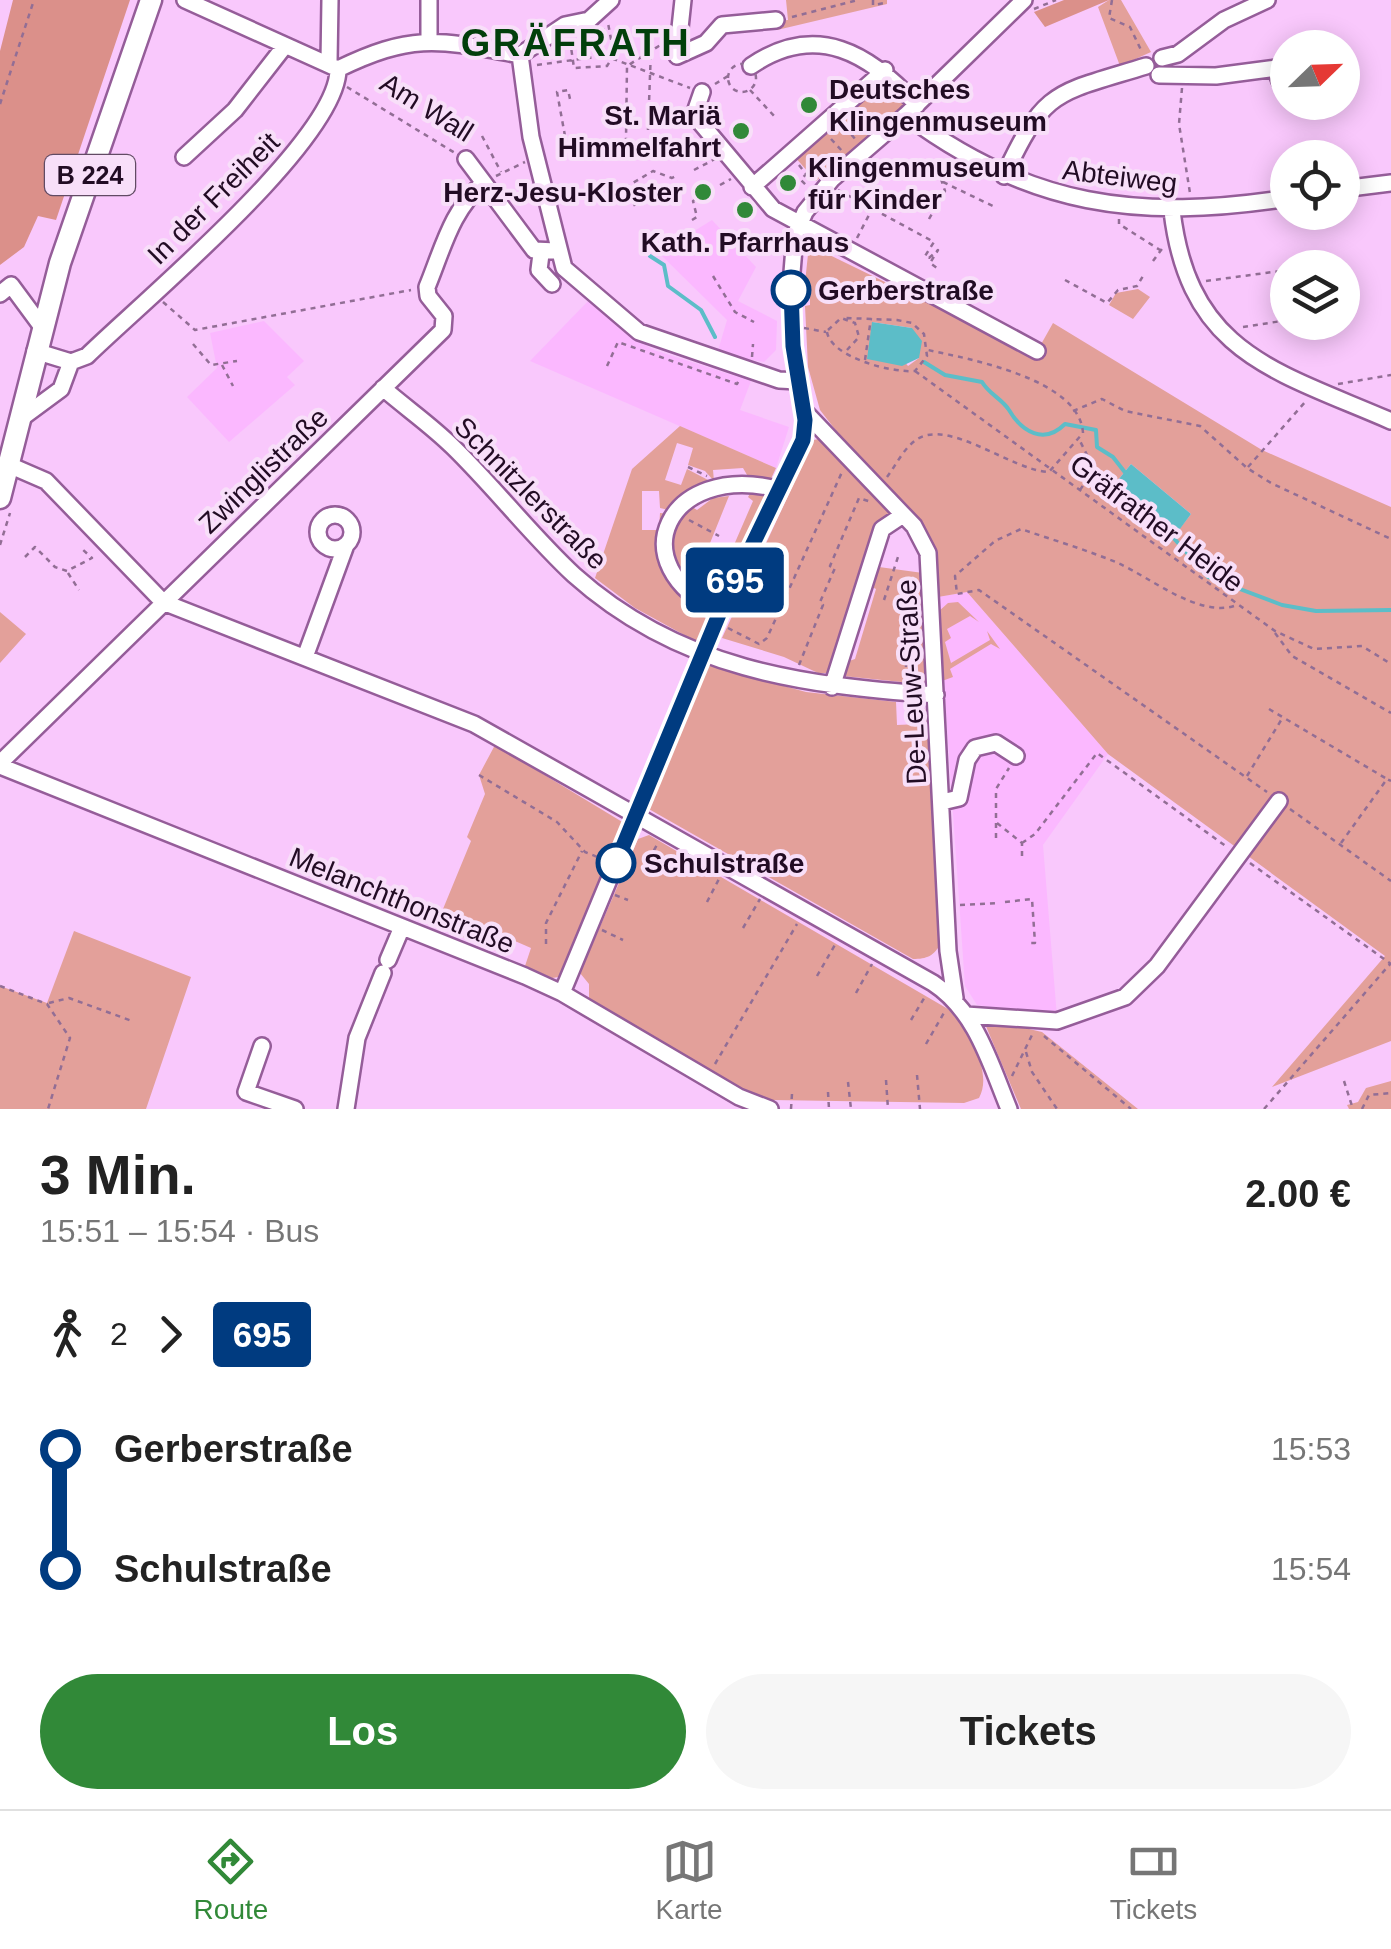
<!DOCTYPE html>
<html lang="de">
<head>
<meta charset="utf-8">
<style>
  body { margin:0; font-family:Arial,sans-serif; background:#f6f6f6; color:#222; height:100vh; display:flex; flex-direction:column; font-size:38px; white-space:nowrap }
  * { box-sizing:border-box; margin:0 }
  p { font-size:32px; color:#767676 }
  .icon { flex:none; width:55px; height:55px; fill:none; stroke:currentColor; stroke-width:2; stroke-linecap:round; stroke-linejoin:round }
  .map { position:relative; height:1109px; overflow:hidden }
  .details { display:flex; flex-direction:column; background:#fff; flex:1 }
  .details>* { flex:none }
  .badge { padding:0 20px; border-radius:8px; font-size:35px; line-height:65px }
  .needle { width:65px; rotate:67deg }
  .fabs { position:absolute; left:1270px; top:30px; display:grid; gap:20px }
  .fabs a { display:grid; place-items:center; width:90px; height:90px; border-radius:50%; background:#fff; box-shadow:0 5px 25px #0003; font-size:50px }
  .map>.badge { position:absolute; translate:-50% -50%; box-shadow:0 0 0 5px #fff }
  .legs { display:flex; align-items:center; gap:15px; height:110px; padding:0 40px; font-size:32px }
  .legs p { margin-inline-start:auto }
  .overview { display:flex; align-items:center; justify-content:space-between; height:170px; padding:0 40px }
  h1 { font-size:55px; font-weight:700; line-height:75px }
  .button { display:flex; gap:20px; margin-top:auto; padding:20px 40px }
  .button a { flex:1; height:115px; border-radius:60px; background:#318938; color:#fff; font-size:40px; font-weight:700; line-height:115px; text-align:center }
  .button a+a { background:#f6f6f6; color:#222 }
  ul { padding:0 40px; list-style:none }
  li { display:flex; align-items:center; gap:35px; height:120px; font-size:38px }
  li i { display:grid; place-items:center; width:15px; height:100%; margin:0 12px; background:currentColor }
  li i::after { content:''; width:25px; height:25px; margin:-12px; border:8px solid; border-radius:50%; background:#fff }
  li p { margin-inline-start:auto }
  li:first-child i { background:linear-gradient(#0000 50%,currentColor 0) }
  li:last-child i { background:linear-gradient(currentColor 50%,#0000 0) }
  .tab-bar { display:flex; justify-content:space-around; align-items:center; height:140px; border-top:2px solid #e0e0e0; background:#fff; font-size:28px; color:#767676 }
  .tab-bar a { display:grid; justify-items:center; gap:5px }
  .tab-bar .on { color:#318938 }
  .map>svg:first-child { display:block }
  .built { fill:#fbb8ff }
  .green { fill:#e3a09a; fill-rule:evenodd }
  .forest { fill:#db908a }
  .water { fill:#5cbdc8 }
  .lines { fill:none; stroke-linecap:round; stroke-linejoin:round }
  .stream { stroke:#5cbdc8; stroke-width:4 }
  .minor-casing { stroke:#955d99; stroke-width:20 }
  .major-casing { stroke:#955d99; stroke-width:25 }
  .path { stroke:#926e95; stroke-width:2.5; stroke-dasharray:5 5; stroke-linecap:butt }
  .minor { stroke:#fff; stroke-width:15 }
  .major { stroke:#fff; stroke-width:20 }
  .line-1-casing { stroke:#fff; stroke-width:22 }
  .line-1 { stroke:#003b80; stroke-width:15 }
  .poi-dot { fill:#318938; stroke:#f8dff9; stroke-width:4 }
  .stop-1-dot { fill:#fff; stroke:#003b80; stroke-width:5 }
  .labels { text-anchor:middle; stroke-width:8; stroke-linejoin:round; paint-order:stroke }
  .shield { fill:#f8dff9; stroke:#624b64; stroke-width:2.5 }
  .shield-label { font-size:25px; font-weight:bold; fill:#220c24 }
  .poi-label { font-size:28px; font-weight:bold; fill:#220c24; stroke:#f8dff9; text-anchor:start }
  .street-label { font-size:28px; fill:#220c24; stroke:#f8dff9 }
  .stop-label { font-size:28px; font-weight:bold; fill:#220c24; stroke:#f8dff9; text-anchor:start }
  .district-label { font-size:38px; font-weight:bold; letter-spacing:2.5px; fill:#023f0b; stroke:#f8dff9 }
</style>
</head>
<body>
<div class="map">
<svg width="1391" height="1109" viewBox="0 0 1391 1109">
  <rect width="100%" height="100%" fill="#f9c8fc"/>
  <!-- built -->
  <path class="built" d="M712 220 756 267 738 301 777 321 776 350 764 362 717 354 727 320 659 253Z
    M589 300 621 330 654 350 751 381 740 410 789 427 776 468 530 361Z
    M264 321 304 361 287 377 295 385 229 442 187 397 217 368 210 333Z
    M967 592 1108 754 1043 845 1057 1017 977 1005 965 986 938 597Z"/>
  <!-- green -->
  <path class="green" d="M786 0H887V4L777 30 776 21 788 20Z
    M1109 0H1121L1151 52 1120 66 1098 7Z
    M885 75 908 101 816 181 794 156Z
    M809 245 1035 355 1053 323 1262 450 1391 507V1041L1272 1087 1385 956 1108 754 967 592 938 597 935 558 820 410 808 367 805 306 810 305V293L804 292ZM872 322 912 328 919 358 908 366ZM1131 464 1191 514 1171 540 1110 490Z
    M1138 289 1150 297 1133 319 1109 305 1116 293Z
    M680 426 776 468 770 481 750 480 743 468 713 470 714 481 705 471 688 465 693 448 677 443 665 480 681 485 687 469 710 481 673 511 660 508 659 491H642V530H659L660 513 672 514 662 547 694 604 690 610 710 620 697 642 635 608 595 578 632 469Z
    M822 438 897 511 879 522 830 673H818L784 657 722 638 814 440Z
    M754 487 767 491 719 601C678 583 658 544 689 505L697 510 713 498 729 496 702 563 712 568 717 558 727 561 753 501 748 497Z
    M879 567 923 573 929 678 921 684 843 676 846 662 855 659 876 589 872 587 874 570Z
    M958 602 979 622 970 616 947 629 951 638 945 642 951 663 990 640 987 631 1000 649 991 644 950 669 953 677 942 681 938 612 948 603Z
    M0 612 26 634 0 663Z
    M708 665 806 692 896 702 897 725 919 724V704L926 710 941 943C934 956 927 959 913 959L647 808Z
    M495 745 624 823 565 976 552 978 525 966 531 948 506 937 499 952 436 926 471 841 467 837 485 794 479 775Z
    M649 835 948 1009C966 1028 994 1071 979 1098L964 1103 772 1100 741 1088 589 998V984L580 973 638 839Z
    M74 931 191 977 146 1109H0V986L47 1003Z
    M991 1020 1042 1032 1138 1109H1021L985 1024Z
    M1391 1081V1109H1349L1347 1105 1358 1102 1366 1088Z"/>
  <!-- forest -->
  <path class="forest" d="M13 0H130L56 220 38 216 24 247 0 265V51Z
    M1064 0H1109L1045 27 1034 12Z"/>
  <!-- water -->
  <path class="water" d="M872 322 912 328 922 341 919 358 902 366 867 359Z
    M1131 464 1191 514 1171 541 1110 490Z"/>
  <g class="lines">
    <!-- stream -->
    <path class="stream" d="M650 256 664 265 668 286 701 310 715 337
      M924 362 945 375 982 382C989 394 1002 399 1009 410 1022 432 1044 445 1065 424L1096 430 1097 447 1113 457 1127 475
      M1171 535 1208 577 1282 605 1316 611 1391 610"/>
    <!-- minor casing -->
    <g class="minor-casing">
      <path id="minor" d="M185 0 338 69
        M429 40V0
        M520 55 531 137 564 268 639 332 779 380 798 381
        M520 55 565 25 589 20 611 0
        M677 56 706 43 722 25 776 20
        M677 56 683 0
        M1162 58 1178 54 1224 20 1267 0
        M329 62 330 0
        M1288 62 1276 71 1280 81 1288 84
        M751 66C817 21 870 54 917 105
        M338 69C414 32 440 40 520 55
        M1159 75 1216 76 1277 68
        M702 92 694 115 773 209 1037 351
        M906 115C1029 207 1139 221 1288 198
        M184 157 235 110 284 47
        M466 159 484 183
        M1004 176C1045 88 1055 94 1146 66
        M752 187 885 70
        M1342 189 1391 183
        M1172 211C1189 354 1276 371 1391 421
        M541 254 539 270 552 284
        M0 294 11 285 42 327
        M35 351 71 362 87 356C141 303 339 139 338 69
        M383 388C406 408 432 426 453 447 495 488 531 535 574 575 680 670 802 685 936 695
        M804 411 914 526 928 553 948 951 955 998
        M19 420 61 389 71 362
        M9 465 46 481 163 602 474 724 933 983C976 1011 990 1063 1009 1109
        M318 532a17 17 0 1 1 34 0a17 17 0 1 1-34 0Z
        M720 612C618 564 668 462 777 489
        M305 657 346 545
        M832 687 882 529 903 515
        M0 763 443 330 444 316 428 296 427 287C442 251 452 208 484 183L534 250 556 251
        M0 766 525 976 562 993 739 1097 770 1109
        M942 802 959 798 967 760 975 748 996 743 1016 756
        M388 960 402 927
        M562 993 720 612 803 440 805 420 793 346 791 285 795 235 805 212 832 179 906 115 1024 0
        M966 1015 1057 1021 1125 997 1157 966 1279 801
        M262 1046 246 1092 295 1109
        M346 1109 357 1038 383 973"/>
    </g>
    <!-- major casing -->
    <g class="major-casing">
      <path id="major" d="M0 498 60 263 151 0"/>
    </g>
    <!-- path -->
    <path class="path" d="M873 0V5L885 3
      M1112 0 1109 18 1130 27 1141 50
      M1034 9 1056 0
      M792 17 858 0
      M603 28 604 54
      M570 40 574 68 607 66 614 55 608 23
      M603 55 690 88
      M728 78a14 14 0 1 1 28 0a14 14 0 1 1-28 0Z
      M537 65 602 56
      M715 84 728 76
      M347 87 455 153
      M1182 88 1179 124 1190 193
      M750 90 776 118
      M0 104 34 0
      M845 127 856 140
      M648 130 651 49
      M482 136 501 172
      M565 136 557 92 568 90 570 99
      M831 139 843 152
      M618 155 614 147 626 140 627 66 662 44
      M799 165 806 174 801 180 806 185
      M694 170 715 159
      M496 176 525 162
      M943 182 997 208
      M720 185 731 179
      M838 190 934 242 925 256 929 258
      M635 206 626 187 653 171 672 178 678 175
      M929 219 945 191 941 179 951 162
      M1119 219V224L1160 250
      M692 220 697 217 693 201 698 198
      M857 238 870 213 863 205
      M929 258 938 250 930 263 937 268
      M1153 261 1164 246
      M1306 268 1311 267
      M713 276 735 312 754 322
      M1065 280 1107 303 1118 290 1137 286 1143 276
      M1206 281 1288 270
      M163 302 195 330 411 290
      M1243 327 1288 320
      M804 328 826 332
      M828 330 841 318 855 323 859 337 847 350
      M827 332C831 357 891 373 915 371L927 356 924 334 912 323 897 320 846 318
      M193 344 211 365 237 361
      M752 357 753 344
      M865 360 871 318
      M222 365 233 386
      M607 366 618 342 737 384 739 380
      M915 371 1275 631 1314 649 1362 646 1391 664
      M1338 384 1391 375
      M1073 411 1102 399 1125 411 1200 426 1247 468 1271 483 1391 539
      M688 467 707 476
      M1248 467 1306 401
      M887 477C896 465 904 448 916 440 948 417 1012 471 1049 472L1083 433C1080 379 969 359 928 350
      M1080 490 1094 469 1080 441
      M689 520 719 536
      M0 545 10 513
      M25 557 35 547 55 567 67 571 92 558 81 548
      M68 573 79 590
      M884 600 898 557
      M1234 606C1198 617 1151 578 1118 563 1087 550 1053 540 1021 529L995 541 955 576 957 594 979 590 1267 792
      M728 628 759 644 767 638 842 472
      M1275 633 1292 656 1391 713
      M906 662V680
      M799 665 823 605 820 602 835 568 830 566 859 498 871 502
      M1269 709 1387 779
      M479 775 557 822 585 852 600 858
      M1247 776 1283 717
      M1290 809 1391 881
      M997 823 1022 843V857
      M996 838V789L1009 768
      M1022 843 1035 834 1097 753 1227 847
      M1341 843 1387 779 1391 781
      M649 859 658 843
      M1250 863 1391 964
      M615 895 628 900
      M707 902 720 877
      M1005 902 1032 899 1035 943H1031
      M960 905 999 903
      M743 928 760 899
      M602 930 623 940
      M546 944V923L582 851
      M817 976 836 943
      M0 986 47 1004 70 1038 48 1109
      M856 993 872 964
      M49 1003 69 998 132 1021
      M911 1020 926 995
      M1044 1036 1131 1109
      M926 1044 945 1011
      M1026 1052 1032 1072 1057 1109
      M715 1064 797 924
      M917 1075 920 1109
      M1012 1076 1033 1033
      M886 1080 888 1109
      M1344 1081 1353 1109
      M848 1082 851 1109
      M828 1092 829 1109
      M791 1109 792 1094
      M1264 1109 1391 963
      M1362 1109 1369 1095 1391 1093"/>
    <!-- minor -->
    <use href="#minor" class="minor"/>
    <!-- major -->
    <use href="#major" class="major"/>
  </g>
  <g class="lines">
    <!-- line-1 casing -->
    <g class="line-1-casing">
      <path id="line-1" d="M616 863 720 612 803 440 805 420 793 346 791 290"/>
    </g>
    <!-- line-1 -->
    <use href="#line-1" class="line-1"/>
  </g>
  <!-- markers -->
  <g class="poi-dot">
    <circle cx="809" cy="105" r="10"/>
    <circle cx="741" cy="131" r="10"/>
    <circle cx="788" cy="183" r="10"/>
    <circle cx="703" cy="192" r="10"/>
    <circle cx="745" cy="210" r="10"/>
  </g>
  <g class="stop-1-dot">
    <circle cx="791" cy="290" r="18"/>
    <circle cx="616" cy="863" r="18"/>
  </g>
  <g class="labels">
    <!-- shield labels -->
    <rect class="shield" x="45" y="155" width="90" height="40" rx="8"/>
    <g class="shield-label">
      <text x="90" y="184">B 224</text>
    </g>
    <!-- poi labels -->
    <g class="poi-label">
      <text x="829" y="99">Deutsches<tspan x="829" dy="32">Klingenmuseum</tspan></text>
      <text x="721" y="125" text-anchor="end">St. Mariä<tspan x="721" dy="32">Himmelfahrt</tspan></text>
      <text x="808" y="177">Klingenmuseum<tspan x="808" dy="32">für Kinder</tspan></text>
      <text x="683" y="202" text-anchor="end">Herz-Jesu-Kloster</text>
      <text x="745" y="252" text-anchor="middle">Kath. Pfarrhaus</text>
    </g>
    <!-- street labels -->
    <g class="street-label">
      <text transform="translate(427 107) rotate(32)" y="10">Am Wall</text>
      <text transform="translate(1120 176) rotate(7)" y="10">Abteiweg</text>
      <text transform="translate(213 198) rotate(-45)" y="10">In der Freiheit</text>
      <text transform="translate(263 470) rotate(-44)" y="10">Zwinglistraße</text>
      <text transform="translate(531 493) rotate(45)" y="10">Schnitzlerstraße</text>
      <text transform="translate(1157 523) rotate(37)" y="10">Gräfrather Heide</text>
      <text transform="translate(911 682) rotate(-93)" y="10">De-Leuw-Straße</text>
      <text transform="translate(402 900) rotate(22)" y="10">Melanchthonstraße</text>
    </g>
    <!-- stop labels -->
    <g class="stop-label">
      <text x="818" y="300">Gerberstraße</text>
      <text x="644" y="873">Schulstraße</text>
    </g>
    <!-- district labels -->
    <g class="district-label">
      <text x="576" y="56">GRÄFRATH</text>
    </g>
  </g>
</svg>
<div class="fabs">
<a><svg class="needle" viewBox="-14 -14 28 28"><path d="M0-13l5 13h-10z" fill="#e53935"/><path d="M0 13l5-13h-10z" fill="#767676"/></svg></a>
<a><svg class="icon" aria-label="locate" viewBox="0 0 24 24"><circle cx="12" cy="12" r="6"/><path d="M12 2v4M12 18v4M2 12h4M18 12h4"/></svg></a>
<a><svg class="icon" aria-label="layers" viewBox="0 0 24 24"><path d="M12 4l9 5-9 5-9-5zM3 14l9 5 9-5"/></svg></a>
</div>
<b class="badge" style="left:735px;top:580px;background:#003b80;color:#fff">695</b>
</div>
<section class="details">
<div class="overview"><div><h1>3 Min.</h1><p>15:51 – 15:54 · Bus</p></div><b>2.00 €</b></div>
<div class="legs"><svg class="icon" aria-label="walk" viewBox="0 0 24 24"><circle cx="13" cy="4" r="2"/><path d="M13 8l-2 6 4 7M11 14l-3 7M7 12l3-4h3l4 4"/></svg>2<svg class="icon" aria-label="forward" viewBox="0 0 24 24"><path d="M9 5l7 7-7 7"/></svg><b class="badge" style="background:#003b80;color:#fff">695</b></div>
<ul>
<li><i style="color:#003b80"></i><b>Gerberstraße</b><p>15:53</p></li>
<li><i style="color:#003b80"></i><b>Schulstraße</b><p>15:54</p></li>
</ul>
<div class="button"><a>Los</a><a>Tickets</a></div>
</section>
<nav class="tab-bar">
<a class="on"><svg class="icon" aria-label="directions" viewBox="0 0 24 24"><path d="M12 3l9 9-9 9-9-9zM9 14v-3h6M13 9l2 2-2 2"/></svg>Route</a>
<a><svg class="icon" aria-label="map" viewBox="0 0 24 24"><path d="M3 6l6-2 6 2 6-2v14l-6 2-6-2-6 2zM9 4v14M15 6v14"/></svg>Karte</a>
<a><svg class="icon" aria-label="tickets" viewBox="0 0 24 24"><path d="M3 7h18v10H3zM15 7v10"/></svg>Tickets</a>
</nav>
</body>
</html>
